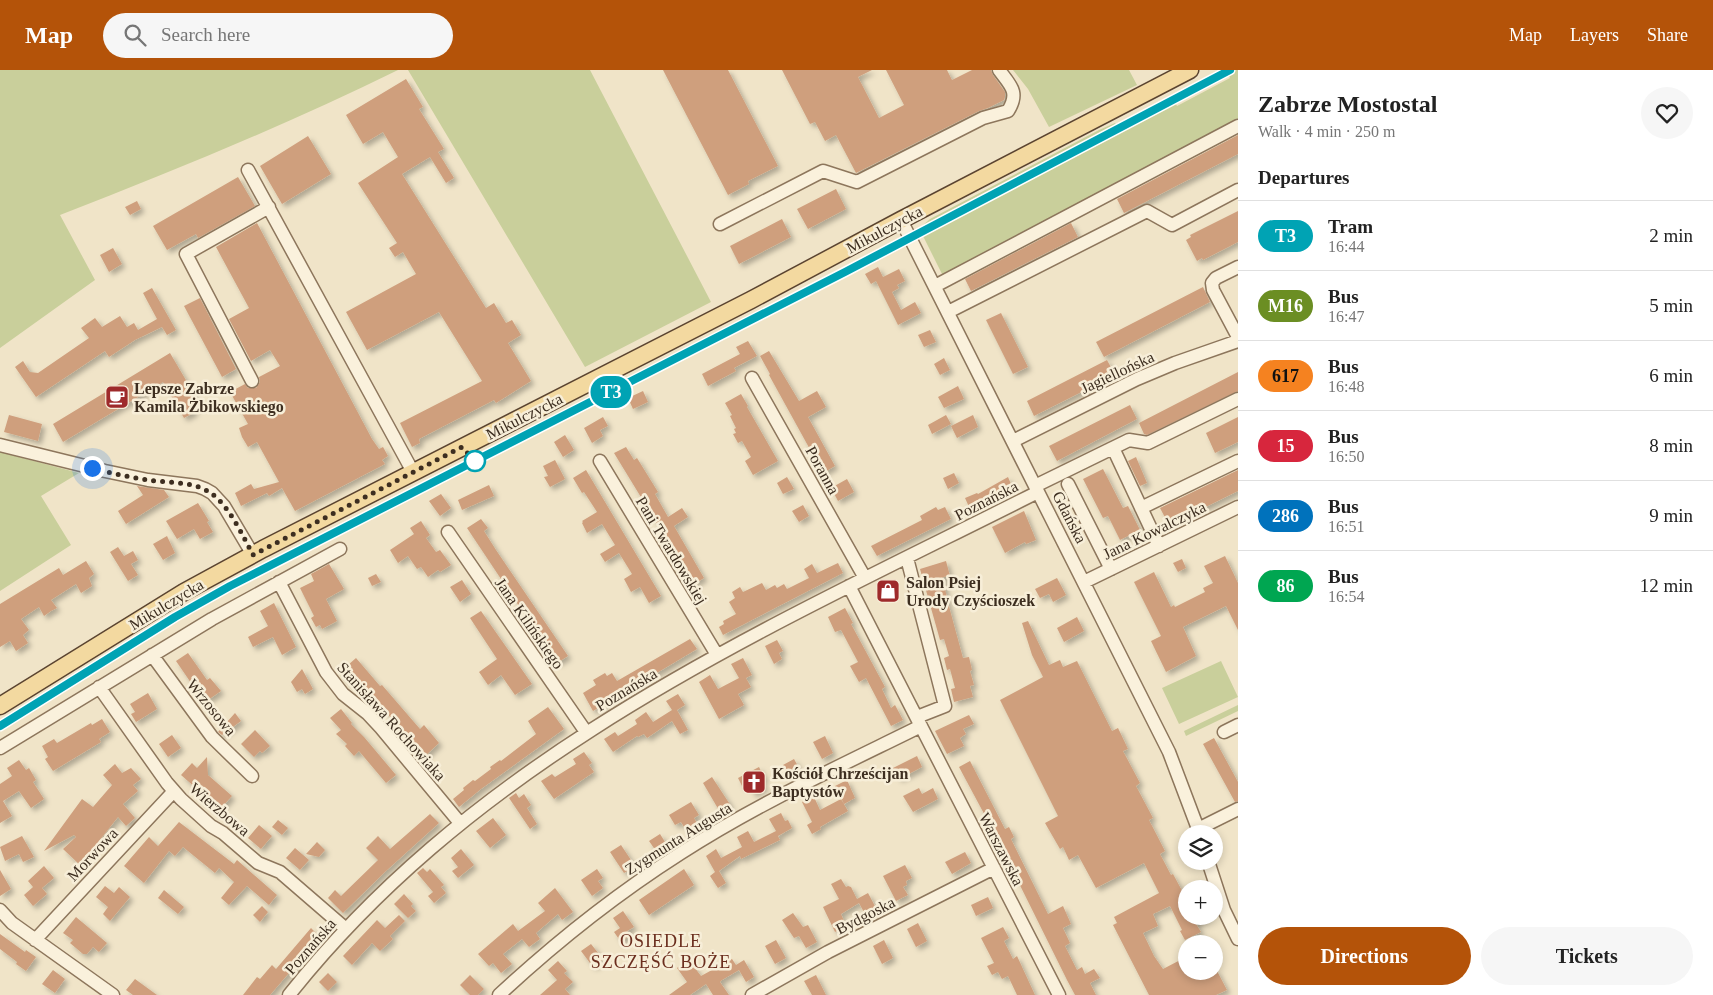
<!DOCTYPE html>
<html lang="en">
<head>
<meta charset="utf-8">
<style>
  body { margin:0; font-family:Georgia,serif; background:#f6f6f6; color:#222; height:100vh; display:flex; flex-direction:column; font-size:19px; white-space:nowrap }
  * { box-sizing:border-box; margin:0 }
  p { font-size:16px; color:#767676 }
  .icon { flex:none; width:28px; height:28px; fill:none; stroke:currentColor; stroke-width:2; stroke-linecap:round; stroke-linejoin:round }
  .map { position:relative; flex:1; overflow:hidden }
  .panel { display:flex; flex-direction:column; background:#fff; width:475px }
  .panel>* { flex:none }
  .badge { padding:0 10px; border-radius:16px; font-size:18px; line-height:32px }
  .tools { position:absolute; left:1178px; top:755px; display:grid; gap:10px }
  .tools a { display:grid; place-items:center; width:45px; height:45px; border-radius:50%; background:#fff; box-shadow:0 2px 8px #0003; font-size:25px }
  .you { position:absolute; width:25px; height:25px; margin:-12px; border:4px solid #fff; border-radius:50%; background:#1a73e8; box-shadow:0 0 0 8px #1a73e833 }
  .map>.badge { position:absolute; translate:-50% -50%; box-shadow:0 0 0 2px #fff }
  h2 { padding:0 20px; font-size:19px; line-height:45px }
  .round { display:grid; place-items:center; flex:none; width:52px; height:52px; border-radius:26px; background:#f6f6f6 }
  .headline { display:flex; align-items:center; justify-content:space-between; height:85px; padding:0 20px }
  h1 { font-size:24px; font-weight:700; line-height:38px }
  .action { display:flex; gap:10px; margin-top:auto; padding:10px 20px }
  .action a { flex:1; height:58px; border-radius:30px; background:#b45309; color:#fff; font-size:20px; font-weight:700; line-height:58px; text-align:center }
  .action a+a { background:#f6f6f6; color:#222 }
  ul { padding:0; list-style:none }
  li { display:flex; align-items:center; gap:15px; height:70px; padding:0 20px; border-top:1px solid #e0e0e0 }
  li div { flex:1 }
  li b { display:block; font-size:19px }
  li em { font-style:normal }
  li .badge { min-width:55px; font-weight:700; text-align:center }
  header { display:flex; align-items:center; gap:30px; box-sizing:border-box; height:70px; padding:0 25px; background:#b45309; color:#fff }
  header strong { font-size:24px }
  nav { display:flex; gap:28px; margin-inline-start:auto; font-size:18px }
  .search { width:350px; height:45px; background:#f6f6f6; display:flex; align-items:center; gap:12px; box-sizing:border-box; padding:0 18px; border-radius:28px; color:#767676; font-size:19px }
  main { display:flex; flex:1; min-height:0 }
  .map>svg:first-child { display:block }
  .green { fill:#c9cf9b }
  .building { fill:#cf9f7d; filter:url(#shadow) }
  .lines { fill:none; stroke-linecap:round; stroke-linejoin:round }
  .minor-casing { stroke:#8d765c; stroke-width:15 }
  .major-casing { stroke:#5b4430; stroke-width:19 }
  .minor { stroke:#faf1dc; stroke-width:12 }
  .major { stroke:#f3d9a0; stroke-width:16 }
  .tram { stroke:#3d2e20; stroke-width:1 }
  .line-casing { stroke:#fff; stroke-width:11 }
  .line { stroke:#00a3b4; stroke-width:8 }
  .walk { stroke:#3d2e20; stroke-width:5; stroke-dasharray:0 9 }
  .stop-dot { fill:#fff; stroke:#00a3b4; stroke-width:2.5 }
  .labels { text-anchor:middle; stroke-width:5; stroke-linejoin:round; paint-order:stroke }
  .street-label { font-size:16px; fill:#3d2e20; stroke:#f7eed8 }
  .poi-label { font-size:16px; font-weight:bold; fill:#3d2e20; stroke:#f7eed8; text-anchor:start }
  .neighbourhood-label { font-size:18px; letter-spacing:1px; fill:#6b2e1e; stroke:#f7eed8 }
</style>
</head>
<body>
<header>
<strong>Map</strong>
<div class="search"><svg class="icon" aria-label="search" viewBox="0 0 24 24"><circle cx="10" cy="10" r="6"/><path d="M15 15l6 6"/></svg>Search here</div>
<nav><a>Map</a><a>Layers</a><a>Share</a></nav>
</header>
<main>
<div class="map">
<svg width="1238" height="925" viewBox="0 0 1238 925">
  <defs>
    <filter id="shadow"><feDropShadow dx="3.5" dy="3.5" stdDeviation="2.5" flood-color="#0004"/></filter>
  </defs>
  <rect width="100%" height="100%" fill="#f0e4c8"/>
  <!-- green -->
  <path class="green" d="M0 0H398C288 54 174 101 60 145L95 210 0 278Z
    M408 0H590L711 232 585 297Z
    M1013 0H1129L1137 15 1049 57 1028 19Z
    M1226 0H1238V56L945 210 923 166 922 156 930 149 1099 60 1115 53 1117 56 1172 27 1177 36 1230 8Z
    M0 382 79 403 41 426 71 475 0 521Z
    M1221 591 1238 627 1179 654 1162 618Z
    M1238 635V641L1186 666 1184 661Z"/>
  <!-- building -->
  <path class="building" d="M663 0H728L778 96 748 111 749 114 728 125Z
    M782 0H872L858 7 879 48 904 35 886 0H947L952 10 972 0H991L993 5 1005 22V27L1004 30 988 38 979 41 856 103 836 65 825 71 815 52 810 54Z
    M406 9 423 37 419 39 444 79 438 82 454 108 446 113 430 87 402 104 486 238 494 233 506 253 512 250 521 265 508 273 531 311 496 333 494 330 419 369 420 373 412 377 400 353 482 311 439 242 367 280 346 242 416 204 403 182 395 187 389 178 397 173 358 113 398 87 383 62 363 74 346 45Z
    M1238 65V84L1124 143 1117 129Z
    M308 66 331 104 282 134 260 96Z
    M238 107 255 136 198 168 196 164 167 180 153 156Z
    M836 119 846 139 808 159 797 139Z
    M137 131 141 139 130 145 125 137Z
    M1238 141V172L1203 190 1202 188 1197 191 1186 170 1191 167 1190 165Z
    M782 149 791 167 739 194 730 176Z
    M257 153 372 369 379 379 383 377 388 386 382 390 385 394 295 441 282 418 269 426 267 423 241 436 235 423 251 414 254 419 279 412 257 372 248 377 242 367 239 358 248 354 230 322 245 314 248 318H256L260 312 259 307 280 296 270 280 251 291 229 249 249 238 216 177Z
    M1071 153 1078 167 971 221 965 209Z
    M113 178 122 194 109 202 100 185Z
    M878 197 883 207 899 199 905 211 897 215 899 218 892 222 901 240 915 232 921 243 898 255 876 211 871 214 865 204Z
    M1203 217 1210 232 1104 287 1096 272Z
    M152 218 176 260 167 265 162 257 135 270 109 287 105 281 36 327 15 297 23 291 30 302 38 303 89 268 81 258 95 248 102 257 120 246 127 257 134 253 138 260 157 249 143 223Z
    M200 228 236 299 222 307 184 236Z
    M1001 243 1028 297 1013 304 986 250Z
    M930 260 936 272 924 277 918 265Z
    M748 271 757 286 734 298 736 301 708 316 702 304 740 284 736 277Z
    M769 281 799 331 817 321 826 337 808 347 835 396 823 403 769 305 770 304 760 286Z
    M170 283 200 334 193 339 195 342 184 348 163 312 63 372 53 354Z
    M944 288 950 300 940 305 934 294Z
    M1107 290 1115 305 1034 346 1027 331Z
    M1238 302V321L1147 365 1144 364 1139 353Z
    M958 316 964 329 944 338 938 327Z
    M643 321 648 332 633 339 628 328Z
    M741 324 748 336 747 337 778 391 753 405 745 391 751 387 742 371 738 373 733 364 736 363 734 359 736 358 730 346 732 345 725 333Z
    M1130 335 1137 349 1057 391 1049 376Z
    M9 345 42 354 38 371 4 362Z
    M946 345 951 354 932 364 928 355Z
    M973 345 978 357 957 368 951 356Z
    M603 347 608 356 600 360 603 366 592 373 584 358Z
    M1238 347V372L1215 383 1206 363Z
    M565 365 574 380 563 387 554 372Z
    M626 377 634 390 637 388 658 422 655 424 668 447 682 438 688 447 674 456 704 508 694 514 614 383Z
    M1136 387 1147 413 1140 416 1128 391Z
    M555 390 565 409 550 417 544 407 548 406 543 396Z
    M1103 399 1123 438 1128 436 1140 460 1120 470 1108 446 1103 448 1083 409Z
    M586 400 661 526 649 533 640 517 631 522 624 509 632 504 619 483 605 492 600 484 615 475 602 454 587 463 582 453 583 452 582 451 597 442 584 422 582 423 573 408Z
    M1238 400V421L1169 455 1160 438Z
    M954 403 959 413 948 419 943 408Z
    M787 407 794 419 783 424 777 413Z
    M1008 407 1013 419 970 439 965 428 977 423 978 424Z
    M847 409 854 422 838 431 831 418Z
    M489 415 494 426 462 440 458 430Z
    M137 416 164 420 169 427 126 454 118 441 143 425Z
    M441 424 451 438 440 446 429 431Z
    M198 433 209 451 207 452 213 462 200 469 194 459 177 469 166 451Z
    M803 435 809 446 799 452 792 441Z
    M936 437 938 440 945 437 951 449 877 486 871 476 922 450 920 446Z
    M1024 441 1036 470 1026 474 1025 472 1005 483 992 457Z
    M481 449 488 458 484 461 496 480 568 586 557 593 467 458Z
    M421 451 430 465 426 468 436 482 440 480 451 495 440 502 438 500 428 507 421 497 417 499 408 486 398 493 390 480 414 464 410 458Z
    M167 466 175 483 163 490 153 474Z
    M118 477 124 486 133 481 138 490 131 494 138 505 128 511 110 482Z
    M1225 486 1238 513V560L1226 536 1183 557 1196 586 1166 602 1151 571 1161 566 1134 512 1154 502 1171 537 1174 535 1175 537 1205 522 1203 518 1213 513 1204 496Z
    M1182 489 1186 498 1178 502 1173 493Z
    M86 491 94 504 89 508 92 516 81 523 76 514 51 530 57 538 51 541 44 546 39 537 21 549 29 560 23 565 28 573 16 581 10 571 0 577V534L59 498 63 505Z
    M946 491 950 506 943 507 947 529 963 588 969 587 972 600 970 601 974 615 970 616 973 627 954 632 951 619 955 618 950 599 947 600 944 588 949 586 944 569 940 570 920 499Z
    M838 493 843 503 723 565 719 557 724 554 723 551 736 544 729 532 735 528 732 522 740 517 743 522 762 513 766 520 775 515 777 518 784 514 787 519 809 508 804 499 812 494 817 503Z
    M329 494 344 519 326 529 337 551 322 559 320 555 316 557 311 548 314 546 300 518 314 511 311 504Z
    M376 504 381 512 372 516 368 508Z
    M1057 508 1066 525 1053 532 1049 524 1040 528 1035 519Z
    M462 510 471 524 460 532 450 517Z
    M274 533 296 577 282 585 273 567 253 577 248 567 268 556 260 541Z
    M845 538 853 553 851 554 885 617 882 619 891 638 895 635 903 650 891 656 866 608 859 612 850 596 858 592 841 560 835 562 828 547Z
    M481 541 532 614 515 625 501 605 488 615 479 602 497 589 470 548Z
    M1077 547 1084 561 1064 572 1057 558Z
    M1028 551 1049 595 1060 590 1063 597 1077 591 1112 661 1118 658 1128 679 1123 681 1140 713 1136 716 1153 748 1149 750 1165 781 1160 784 1171 805 1173 804 1186 828V846H1210L1196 854 1201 862 1185 870 1180 861 1182 860 1170 836 1153 844 1158 856 1143 863 1154 886 1163 899 1186 887V901H1217L1227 920 1216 925H1149L1113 855 1117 853 1114 847 1159 823 1144 793 1096 818 1078 785 1069 790 1063 777 1060 779 1045 753 1058 746 1000 630 1043 607 1032 585 1022 553Z
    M690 569 697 579 593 641 583 623 596 615 593 610 605 603 607 606 612 603 617 611Z
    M777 570 783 581 779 583 782 589 774 594 765 576Z
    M188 583 207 610 210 608 221 621 208 630 203 624 200 626 176 591Z
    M356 588 380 616 382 615 420 659 424 655 439 673 424 687 363 615 360 617 356 611 351 615 340 602Z
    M743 588 752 605 746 608 751 617 738 624 744 635 719 649 699 612 710 605 718 619 739 608 731 594Z
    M302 599 313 619 305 624 302 619 297 622 291 612Z
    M148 623 157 639 136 652 131 644 135 642 130 634Z
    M678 624 685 635 677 640 688 660 680 664 672 651 647 668 644 664 638 667 637 666 613 682 604 669 615 662 618 666 637 654 635 650 646 642 653 652 672 640 666 631Z
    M548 637 564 659 481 719 459 737 453 729 464 720 463 718 473 710 475 711 491 699 490 697 500 690 501 691 536 664 528 651Z
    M341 639 352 653 351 654 364 667 396 705 386 713 359 681 354 686 345 676 347 674 336 664 341 660 330 648Z
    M235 643 241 651 222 665 218 662Z
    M969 645 974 654 963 659 966 664 960 668 964 676 947 684 935 661Z
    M102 649 110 662 99 669 101 672 53 701 45 689 48 687 42 676 54 669 57 673 91 653 92 655Z
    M255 660 270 676 262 683 260 681 254 687 241 674Z
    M172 665 181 678 168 687 159 674Z
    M825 666 833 683 822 689 813 672Z
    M1214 668 1238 712V731L1235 732 1203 674Z
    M584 682 592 693 589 695 594 702 554 729 541 711 552 704 555 707 576 694 573 689Z
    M917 686 922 697 899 709 893 698Z
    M207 687 208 705 232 726 220 739 181 705 192 693 197 698Z
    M794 689 800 700 788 706 783 695Z
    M19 690 26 700 29 698 36 710 33 712 44 729 31 738 19 721 3 731 12 746 0 753V714L12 706 7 698Z
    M970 691 1005 759 1009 757 1014 767 1011 769 1048 844 1063 836 1071 854 1063 858 1070 873 1065 876 1077 900 1082 897 1085 904 1094 899 1100 908 1090 913 1096 925H1075L1067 910 997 769 995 770 987 754 989 753 959 697Z
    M115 694 122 703 131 698 141 709 133 715 138 721 123 734 135 748 126 756 118 747 80 795 63 779 76 767 74 765 44 781 82 729 93 737 112 715 103 705Z
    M759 697 765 709 761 711 765 718 753 724 748 713 742 716 738 708Z
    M712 707 731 736 720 742 703 713Z
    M847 710 855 728 844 734 835 716Z
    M919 718 922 724 933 718 938 729 913 742 903 726Z
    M516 723 519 728 524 724 531 735 527 738 537 754 530 759 509 728Z
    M814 727 820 740 841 729 848 741 820 757 821 759 812 764 807 755 812 752 802 732Z
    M691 732 699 745 694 748 698 755 687 762 681 752 675 755 669 745Z
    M781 743 785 751 788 750 792 758 778 766 780 770 741 789 740 786 719 801 726 813 718 818 710 806 715 802 706 786 716 779 721 788 742 777 737 767 748 761 754 772 776 761 769 749Z
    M430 744 439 753 386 801 343 843 328 828 335 820 341 826 378 790 366 778 378 766 390 779Z
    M493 748 506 765 490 778 476 761Z
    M278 750 288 758 282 765 272 757Z
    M179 752 234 794 237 790 277 825 269 835 247 816 229 835 221 828 234 812 219 798 215 803 183 777 175 786 169 781 144 813 124 796 149 767 158 776Z
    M259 755 272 766 261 779 248 768Z
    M660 764 667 775 656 781 649 771Z
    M22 766 34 787 23 792 19 784 5 791 0 777Z
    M317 772 325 780 319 787 306 784Z
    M621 775 635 796 624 803 610 782Z
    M295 778 309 790 300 800 286 788Z
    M461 779 474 795 458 808 452 801 458 797 451 788Z
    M965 782 971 793 952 804 945 792Z
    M905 795 912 808 906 811 907 815 903 817 908 825 896 831 883 806Z
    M44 796 54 808 42 818 47 824 33 836 24 825 33 817 28 811Z
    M423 798 427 802 430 799 444 815 441 817 446 823 434 833 428 826 433 822 417 803Z
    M597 799 603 808 598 811 603 818 592 826 581 810Z
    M684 799 694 815 649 845 639 830Z
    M0 800 11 819 0 826Z
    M841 809 846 817 848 816 851 817 857 829 868 823 877 840 866 846 859 833 841 844 846 856 835 862 823 837 839 829 831 814Z
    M105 816 114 823 119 817 130 827 110 851 103 844 108 837 96 827Z
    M555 818 573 842 562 850 558 844 536 863 540 869 529 877 522 869 503 884 512 894 501 903 493 893 489 896 478 884 513 854 518 861 545 841 538 833Z
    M164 820 184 837 178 844 158 828Z
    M404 824 413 834 411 836 416 841 408 848 394 834Z
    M988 827 993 838 976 846 971 835Z
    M262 836 268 842 260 852 253 845Z
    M623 841 634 857 627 861 630 865 621 872 614 862 620 858 613 848Z
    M793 843 803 857 808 855 817 872 806 878 799 866 794 868 782 850Z
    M399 845 405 851 390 866 393 869 380 881 372 873 352 895 343 886 377 850 385 858Z
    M76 847 107 873 99 882 93 877 87 884H83L70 873 73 870 63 863Z
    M918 853 927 871 916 877 907 859Z
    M1003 857 1009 868 1004 871 1013 889 1017 886 1035 925H1017L1008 906 1002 909 998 902 992 905 987 896 994 893 981 868Z
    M311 858 320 867 270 925H243L257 907 260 909 272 895 276 899Z
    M0 864 25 882 26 880 36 887 26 901 16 894 17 892 0 879Z
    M776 870 786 888 775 894 765 876Z
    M884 870 893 888 882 894 873 876Z
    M591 874 599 884 598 885 602 890 593 897 581 881Z
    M688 889 701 906 732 889 738 898 736 895 744 890 754 907 746 912 739 900 722 910 720 912 729 925H713L706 914 690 925H669L687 912 677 898Z
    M558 891 567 901 564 903 573 912 565 919 570 925H540L557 910 548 900Z
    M53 900 65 909 55 923 42 914Z
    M328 903 337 912 328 921 319 912Z
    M470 905 484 919 478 925H470L460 915Z
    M816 905 826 925H812L804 911Z
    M135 909 157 925H133L126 920Z"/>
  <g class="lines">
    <!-- minor casing -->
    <g class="minor-casing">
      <path id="minor" d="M248 100 413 402
        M901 150 1169 682 1200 764
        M720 154 823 101 857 112 983 48 1008 41C1020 22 1010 15 999 0
        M1238 197 1216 208 1212 213 1213 220 1238 267
        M935 216 1238 56
        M948 242 1147 141 1172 155 1238 120
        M752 308 865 508
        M252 311 186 184 269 137
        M1013 371 1137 309 1175 293 1238 271
        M0 375 105 401 148 410 197 416 205 419 212 423 224 436 253 485
        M1113 378 1159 476
        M600 391 717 585
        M1068 414 1111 499
        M1035 416 1129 370 1148 373 1238 329
        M1141 438 1238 391
        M448 462 586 662
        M907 488 945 636 917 647
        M279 512 326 602 343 624 367 643 381 658 460 753
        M1084 512 1238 437
        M849 516 1059 925
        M152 585 212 667 252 706
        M99 617 167 713 181 729 211 756 223 763 258 793 280 802 346 859
        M1224 662 1238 655
        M0 678 212 549 340 479
        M1198 759 1238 739
        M1208 791 1224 840 1238 869
        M0 840 12 853 113 925
        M35 870 174 721
        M289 925C484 680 766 559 1038 422
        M499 925C556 872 615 825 681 783 757 734 840 696 921 656
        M752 925 828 882 994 798"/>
    </g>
    <!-- major casing -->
    <g class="major-casing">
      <path id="major" d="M0 636 184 522 263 479 751 230 901 150 1190 0"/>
    </g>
    <!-- minor -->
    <use href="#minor" class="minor"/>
    <!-- major -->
    <use href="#major" class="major"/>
    <!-- tram -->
    <path class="tram" d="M0 656 188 539 230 516 845 202 1230 0"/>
  </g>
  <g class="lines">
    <!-- line casing -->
    <g class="line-casing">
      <path id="line" d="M0 656 175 547 230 516 845 202 1230 0"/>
    </g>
    <!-- line -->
    <use href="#line" class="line"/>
    <!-- walk -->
    <path class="walk" d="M92 398C110 403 129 407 148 410 169 413 195 411 212 424 229 436 243 466 253 485L462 377 475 391"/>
  </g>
  <!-- icons -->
  <defs>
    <g id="cafe-square" transform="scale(1.25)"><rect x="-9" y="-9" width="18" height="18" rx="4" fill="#9e2a2b" stroke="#f7eed8"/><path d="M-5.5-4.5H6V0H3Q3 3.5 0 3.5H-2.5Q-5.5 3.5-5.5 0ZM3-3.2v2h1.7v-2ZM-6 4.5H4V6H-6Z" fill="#fff"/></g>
    <g id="shop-square" transform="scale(1.25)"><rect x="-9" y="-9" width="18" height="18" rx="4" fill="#9e2a2b" stroke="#f7eed8"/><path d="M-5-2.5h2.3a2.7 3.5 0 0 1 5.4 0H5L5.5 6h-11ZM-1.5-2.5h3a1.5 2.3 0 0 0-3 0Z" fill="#fff"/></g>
    <g id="church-square" transform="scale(1.25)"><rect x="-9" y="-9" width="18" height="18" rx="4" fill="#9e2a2b" stroke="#f7eed8"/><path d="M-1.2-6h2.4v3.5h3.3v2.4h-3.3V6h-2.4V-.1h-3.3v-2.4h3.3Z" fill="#fff"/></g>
  </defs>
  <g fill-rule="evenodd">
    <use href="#cafe-square" x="117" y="327"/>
    <use href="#shop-square" x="888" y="521"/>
    <use href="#church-square" x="754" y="712"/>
  </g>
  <!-- markers -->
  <circle class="stop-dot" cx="475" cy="391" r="10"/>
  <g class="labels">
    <!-- street labels -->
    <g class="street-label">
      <text transform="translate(884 159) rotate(-28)" y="6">Mikulczycka</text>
      <text transform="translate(1117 302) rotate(-25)" y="6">Jagiellońska</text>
      <text transform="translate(524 346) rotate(-27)" y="6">Mikulczycka</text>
      <text transform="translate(823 400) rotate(61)" y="6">Poranna</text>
      <text transform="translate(986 430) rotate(-27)" y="6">Poznańska</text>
      <text transform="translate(1070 447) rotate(63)" y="6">Gdańska</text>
      <text transform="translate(1154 460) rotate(-26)" y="6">Jana Kowalczyka</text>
      <text transform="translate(672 480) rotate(59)" y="6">Pani Twardowskiej</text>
      <text transform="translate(166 534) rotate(-31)" y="6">Mikulczycka</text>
      <text transform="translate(530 553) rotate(55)" y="6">Jana Kilińskiego</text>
      <text transform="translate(626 619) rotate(-31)" y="6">Poznańska</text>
      <text transform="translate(212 637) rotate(51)" y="6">Wrzosowa</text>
      <text transform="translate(392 651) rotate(48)" y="6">Stanisława Rochowiaka</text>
      <text transform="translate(220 739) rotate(40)" y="6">Wierzbowa</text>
      <text transform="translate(678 768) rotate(-32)" y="6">Zygmunta Augusta</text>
      <text transform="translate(1002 779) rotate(63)" y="6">Warszawska</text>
      <text transform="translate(92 784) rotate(-47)" y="6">Morwowa</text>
      <text transform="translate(865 845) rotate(-27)" y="6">Bydgoska</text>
      <text transform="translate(310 876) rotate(-49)" y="6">Poznańska</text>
    </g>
    <!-- poi labels -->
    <g class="poi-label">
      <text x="134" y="324">Lepsze Zabrze<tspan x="134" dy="18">Kamila Żbikowskiego</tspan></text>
      <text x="906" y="518">Salon Psiej<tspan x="906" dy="18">Urody Czyścioszek</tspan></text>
      <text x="772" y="709">Kościół Chrześcijan<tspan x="772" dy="18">Baptystów</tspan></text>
    </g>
    <!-- neighbourhood labels -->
    <g class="neighbourhood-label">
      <text x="661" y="877">OSIEDLE<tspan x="661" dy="21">SZCZĘŚĆ BOŻE</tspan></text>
    </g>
  </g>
</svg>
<div class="tools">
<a><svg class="icon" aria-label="layers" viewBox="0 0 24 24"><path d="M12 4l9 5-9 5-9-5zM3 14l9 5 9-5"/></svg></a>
<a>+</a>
<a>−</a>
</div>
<div class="you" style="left:92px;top:398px"></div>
<b class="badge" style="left:611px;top:322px;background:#00a3b4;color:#fff">T3</b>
</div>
<section class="panel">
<div class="headline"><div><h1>Zabrze Mostostal</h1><p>Walk · 4 min · 250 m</p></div><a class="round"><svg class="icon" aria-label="heart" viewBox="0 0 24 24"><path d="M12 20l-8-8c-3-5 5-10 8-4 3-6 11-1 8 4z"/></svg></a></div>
<h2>Departures</h2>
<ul>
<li><span class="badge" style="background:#00a3b4;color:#fff">T3</span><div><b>Tram</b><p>16:44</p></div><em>2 min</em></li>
<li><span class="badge" style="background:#6b8e23;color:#fff">M16</span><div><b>Bus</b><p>16:47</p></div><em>5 min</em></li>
<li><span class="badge" style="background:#f58220;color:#111">617</span><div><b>Bus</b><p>16:48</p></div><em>6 min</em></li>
<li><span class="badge" style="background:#d7263d;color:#fff">15</span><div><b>Bus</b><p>16:50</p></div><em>8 min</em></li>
<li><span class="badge" style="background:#0072bc;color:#fff">286</span><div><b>Bus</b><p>16:51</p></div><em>9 min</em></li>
<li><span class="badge" style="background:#00a651;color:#fff">86</span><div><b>Bus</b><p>16:54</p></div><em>12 min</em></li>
</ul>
<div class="action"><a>Directions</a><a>Tickets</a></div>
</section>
</main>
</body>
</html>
